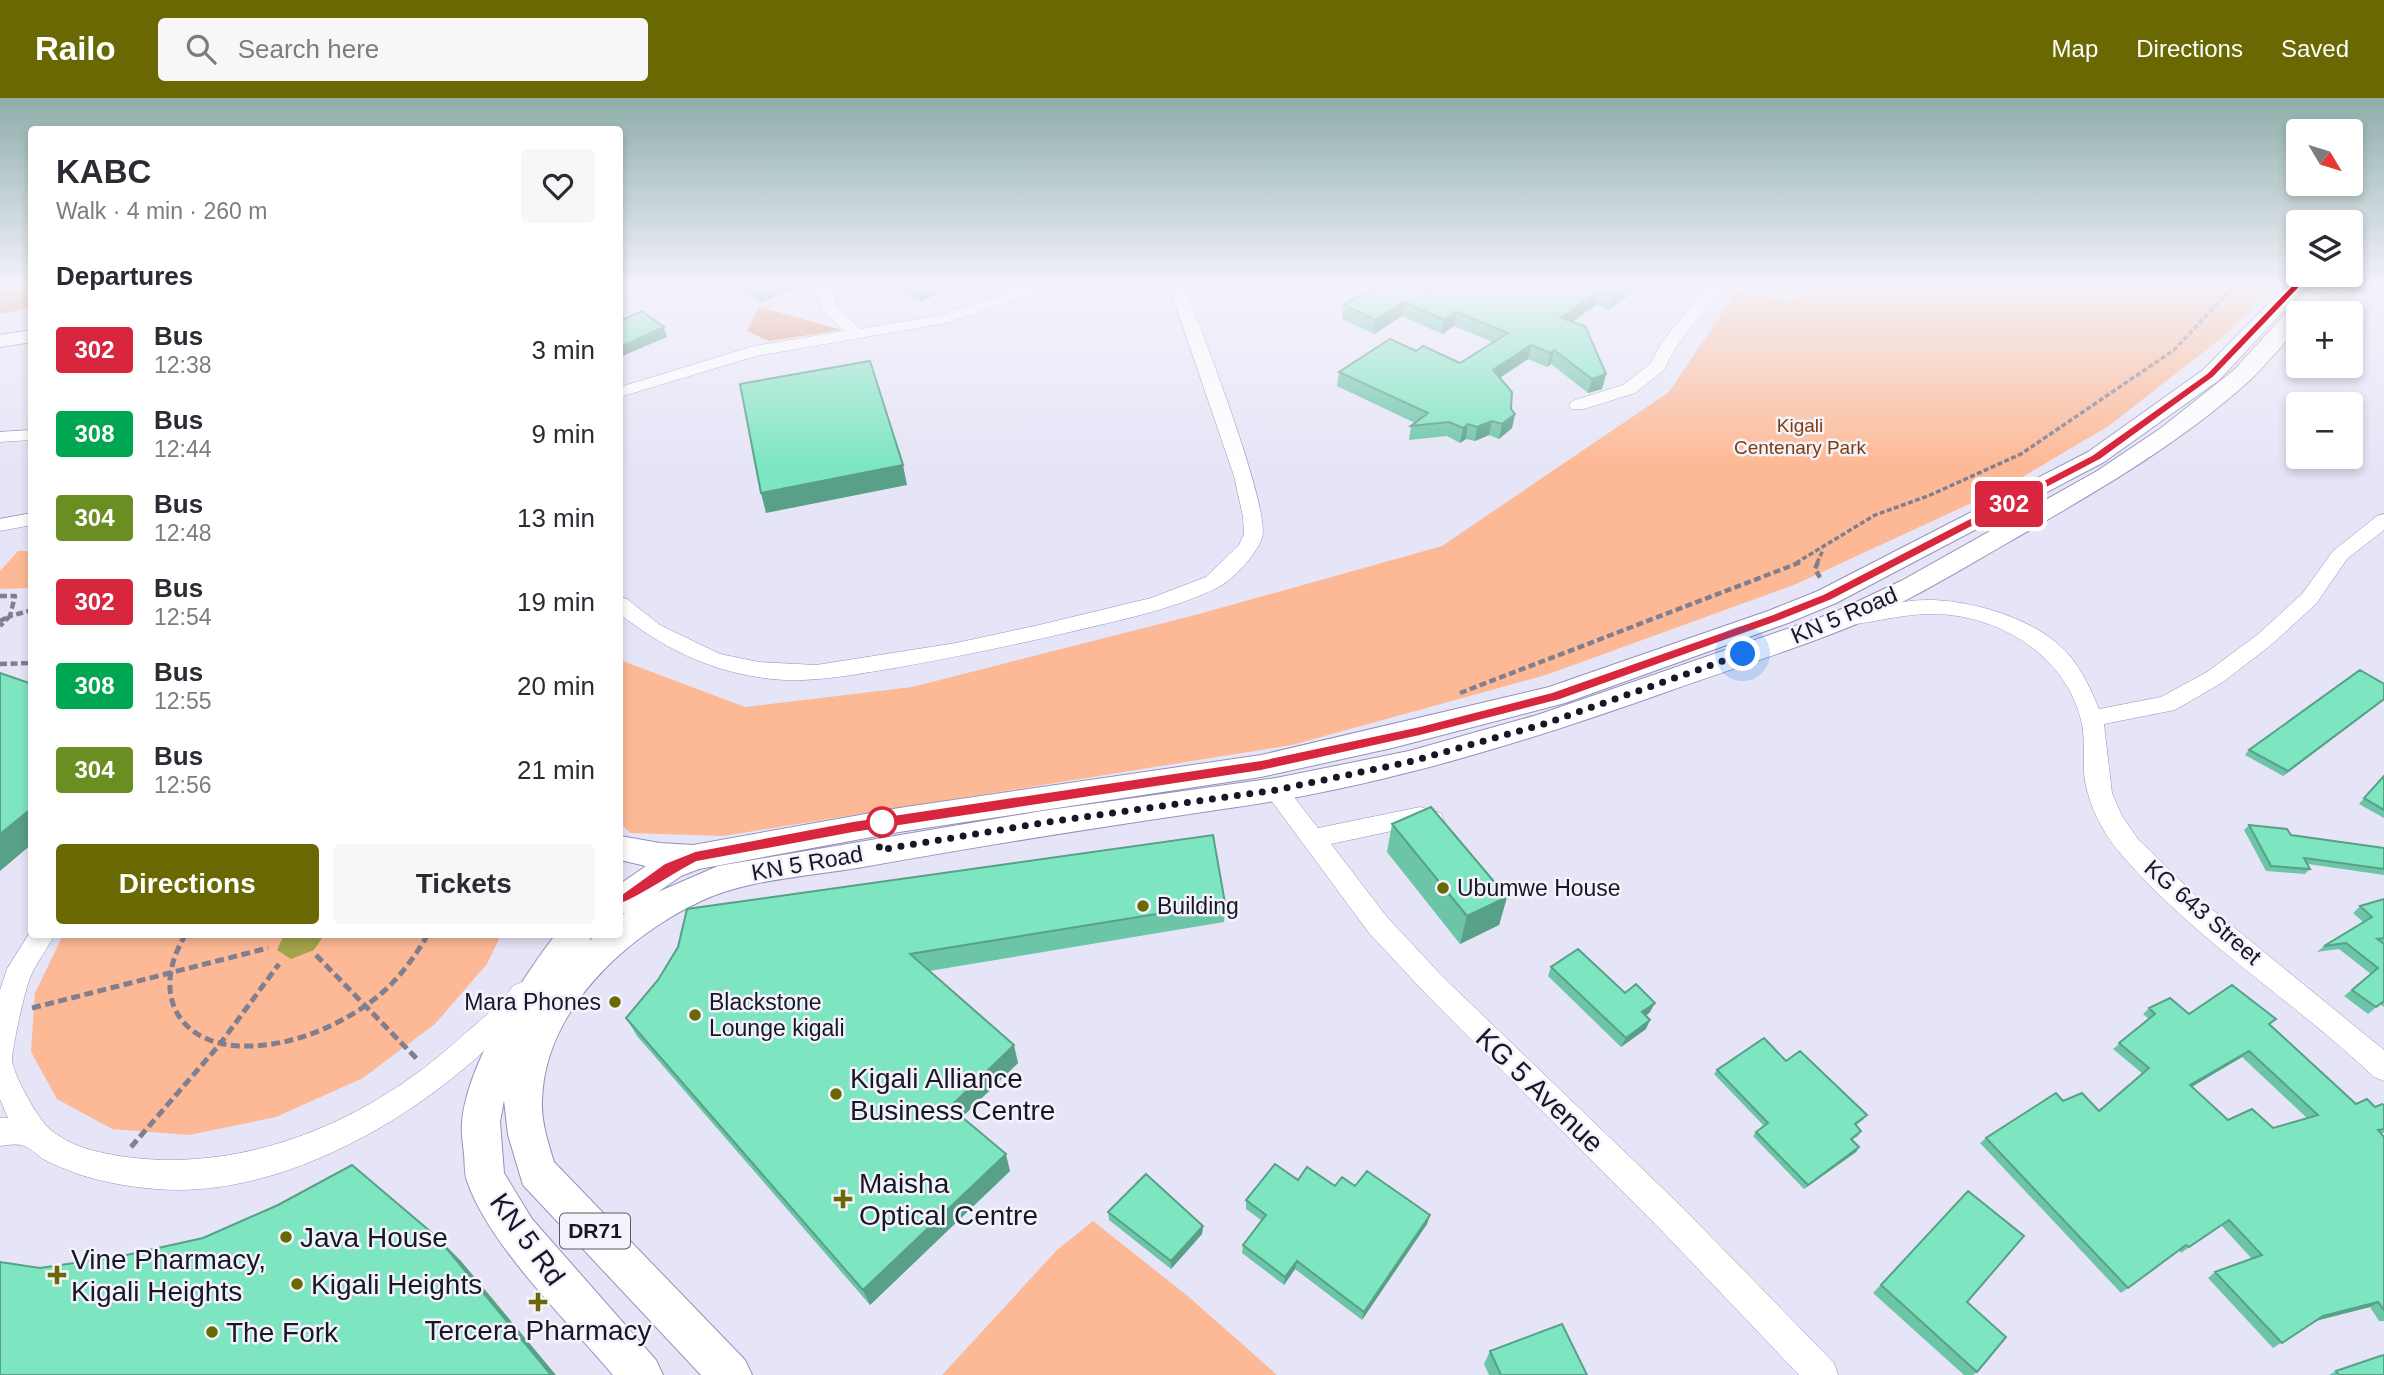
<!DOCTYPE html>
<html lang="en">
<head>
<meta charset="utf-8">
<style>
  body { margin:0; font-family:Arial,sans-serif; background:#f7f7f7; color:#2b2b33; height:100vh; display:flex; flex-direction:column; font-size:26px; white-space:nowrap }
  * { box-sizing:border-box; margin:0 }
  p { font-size:23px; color:#7c7c81 }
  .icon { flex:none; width:38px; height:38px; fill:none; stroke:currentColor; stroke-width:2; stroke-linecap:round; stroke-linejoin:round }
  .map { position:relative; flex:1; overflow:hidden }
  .drawer { position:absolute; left:28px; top:28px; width:595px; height:812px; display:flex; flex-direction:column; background:#fff; border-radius:7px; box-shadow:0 4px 10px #0003 }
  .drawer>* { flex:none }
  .badge { padding:0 14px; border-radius:5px; font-size:24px; line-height:46px }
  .needle { width:46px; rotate:128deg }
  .buttons { position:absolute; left:2286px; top:21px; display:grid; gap:14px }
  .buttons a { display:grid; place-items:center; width:77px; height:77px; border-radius:7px; background:#fff; box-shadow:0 4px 10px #0003; font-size:35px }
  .you { position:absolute; width:35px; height:35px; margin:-18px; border:5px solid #fff; border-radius:50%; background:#1a73e8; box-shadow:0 0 0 10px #1a73e833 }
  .map>.badge { position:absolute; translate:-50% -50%; box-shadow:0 0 0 4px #fff }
  h2 { padding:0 28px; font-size:26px; line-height:63px }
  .round { display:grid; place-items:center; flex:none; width:74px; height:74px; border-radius:7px; background:#f7f7f7 }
  .summary { display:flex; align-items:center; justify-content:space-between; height:119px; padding:0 28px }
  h1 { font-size:33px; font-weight:600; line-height:52px }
  .action { display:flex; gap:14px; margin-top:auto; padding:14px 28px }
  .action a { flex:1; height:80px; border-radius:7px; background:#696802; color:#fff; font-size:28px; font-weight:600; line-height:80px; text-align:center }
  .action a+a { background:#f7f7f7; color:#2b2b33 }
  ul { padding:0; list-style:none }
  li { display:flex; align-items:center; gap:21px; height:84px; padding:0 28px }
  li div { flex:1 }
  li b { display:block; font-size:26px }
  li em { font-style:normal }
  li .badge { min-width:77px; font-weight:700; text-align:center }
  header { display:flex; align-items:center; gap:42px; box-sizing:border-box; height:98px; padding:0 35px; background:#696802; color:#fff }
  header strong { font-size:33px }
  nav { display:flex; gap:38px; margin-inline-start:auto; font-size:24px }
  .search { width:490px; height:63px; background:#f7f7f7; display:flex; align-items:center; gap:18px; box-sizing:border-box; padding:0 24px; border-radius:7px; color:#7c7c81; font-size:26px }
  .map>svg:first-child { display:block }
  .green { fill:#fdb995 }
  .forest { fill:#e4956b }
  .water { fill:#a4a34b }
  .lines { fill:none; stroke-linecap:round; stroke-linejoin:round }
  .minor-casing { stroke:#9491bb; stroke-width:1 }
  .major-casing { stroke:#9491bb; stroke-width:2 }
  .path-far2 { stroke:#807f90; stroke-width:3.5; stroke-dasharray:5 2.5; stroke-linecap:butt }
  .path-far1 { stroke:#807f90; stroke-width:4.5; stroke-dasharray:7 3.5; stroke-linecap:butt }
  .path { stroke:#807f90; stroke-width:5; stroke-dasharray:9 4.5; stroke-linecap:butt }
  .minor { fill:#fff; fill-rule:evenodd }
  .major { fill:#fff; fill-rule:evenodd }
  .wall { fill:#6cc5a6; fill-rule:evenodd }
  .shaded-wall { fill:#58a087 }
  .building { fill:#7ee5c1; stroke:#58a087; stroke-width:2; fill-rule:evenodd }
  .line { fill:#d7263d; stroke:#fff; stroke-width:2 }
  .walk { stroke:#191727; stroke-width:7; stroke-dasharray:0 12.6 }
  .stop-dot { fill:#fff; stroke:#d7263d; stroke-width:3.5 }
  .poi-dot { fill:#696802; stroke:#f3f3fc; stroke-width:2.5 }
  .labels { text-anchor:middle; stroke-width:5; stroke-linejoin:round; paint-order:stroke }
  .far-park-label { font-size:19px; fill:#823b0a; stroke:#f3f3fc }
  .shield { fill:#f3f3fc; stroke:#5a5967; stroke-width:2 }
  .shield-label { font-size:21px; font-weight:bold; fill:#191727 }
  .street-label { font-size:23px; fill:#191727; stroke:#f3f3fc }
  .poi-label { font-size:23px; fill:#191727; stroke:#f3f3fc; text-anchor:start }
  .near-poi-label { font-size:28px; fill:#191727; stroke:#f3f3fc; text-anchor:start }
  .near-street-label { font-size:28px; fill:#191727; stroke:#f3f3fc }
</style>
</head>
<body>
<header>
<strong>Railo</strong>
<div class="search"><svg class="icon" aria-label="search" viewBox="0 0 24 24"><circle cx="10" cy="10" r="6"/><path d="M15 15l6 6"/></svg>Search here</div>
<nav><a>Map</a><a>Directions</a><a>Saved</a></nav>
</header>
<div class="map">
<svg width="2384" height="1277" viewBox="0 0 2384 1277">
  <rect width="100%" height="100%" fill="#e6e5f7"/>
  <!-- green -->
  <path class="green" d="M1824 188H2273L2229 234 2110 327 2004 390 1794 487 1546 577 1292 647 723 738 630 735 620 724V562L745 609 912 589 1199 516 1442 448 1669 294 1737 193 1792 204Z
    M18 453H31V490L0 491V473Z
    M63 837H501L487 866 435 926 363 980 276 1019 189 1037 112 1031 57 1001 31 954 35 895Z
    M1093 1123 1189 1199 1277 1277H942L1057 1152Z"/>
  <!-- forest -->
  <path class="forest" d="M0 188H31V209L0 216Z
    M759 209 842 232 769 243 747 233Z"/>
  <!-- water -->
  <path class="water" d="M284 837V836L324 837 314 852 291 861 277 852Z"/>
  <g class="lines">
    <!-- minor casing -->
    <g class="minor-casing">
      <path id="minor" d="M817 188H833L837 209 860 231 937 218 1032 188H1055L946 225 756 258 620 299V289L754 248 844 233 821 210Z
        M1169 188H1185C1199 227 1272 412 1262 440 1256 457 1233 482 1217 490 1171 512 1120 522 1070 534 1010 548 950 560 889 571 845 578 802 587 757 579 706 571 660 548 620 516V499L627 501 660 527 720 556 759 564 816 567 956 545 1039 527 1151 500 1206 479 1239 447 1244 436 1243 419 1234 378Z
        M1707 188H1723L1676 249 1663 273 1635 295 1584 311H1572L1569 307 1572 303 1623 287 1650 266 1662 244Z
        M32 332V342L0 344V334Z
        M32 415V427L0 433V421Z
        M2384 416V432L2347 461 2316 506 2271 547 2223 584 2175 612 2104 626 2112 695 2122 718 2138 741 2198 800 2384 952V983L2374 979C2293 902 2193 841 2120 755 2102 734 2086 702 2084 674 2083 658 2085 642 2082 626 2067 556 1995 514 1927 516 1900 517 1874 524 1848 527L1838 520 1848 513C1874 510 1902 502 1928 502 1970 502 2028 519 2059 547 2078 563 2090 589 2099 611L2161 599 2207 574 2257 537 2302 496 2333 453 2377 418Z
        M1276 683 1284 686 1318 730 1420 709 1441 715 1444 722 1441 729 1432 731 1420 727 1331 746 1387 819 1443 879 1684 1111 1834 1265 1838 1277H1799L1662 1133 1425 895 1369 835 1268 698 1264 692 1268 686Z
        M32 831V836H55C47 852 34 867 29 883 24 896 13 947 12 960 11 974 40 1025 52 1033 74 1050 100 1055 126 1059 249 1075 370 1022 460 940 478 924 499 908 513 888L522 884 531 888 535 896C525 918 504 935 486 951 404 1028 273 1101 156 1091 130 1089 102 1084 78 1076 66 1071 54 1067 43 1061 37 1057 28 1048 21 1047 15 1046 7 1047 0 1048V1020H8L0 1001V892L7 871Z"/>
    </g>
    <!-- major casing -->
    <g class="major-casing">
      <path id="major" d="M2286 188H2307L2219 282 2104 364 1836 505 1788 525 1565 605 1392 650 1261 679 899 734 699 771 681 778 658 794 718 768 1042 713 1276 680 1409 653 1537 617 1833 515 1901 483 2097 373 2161 330 2234 272 2311 188H2332L2310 215H2298V230C2282 247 2266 267 2249 283 2177 348 2092 396 2009 444 1958 473 1908 504 1854 527 1794 552 1730 571 1669 593 1526 644 1381 689 1230 710 1107 728 985 747 863 769 812 778 747 781 701 803 625 839 544 913 542 1003 541 1024 548 1044 554 1064L745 1262 752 1277H701L523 1087 508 1037 504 1002 500 1024 504 1075 532 1121 656 1262 663 1277H613C569 1225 488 1146 467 1083 464 1075 465 1065 464 1056 463 1046 461 1035 462 1025 466 968 521 881 556 836H593L589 843 597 836H620V819L625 815 620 816V786L646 768 620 762V738L660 745 693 747 899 710 1261 657 1549 589 1768 513 1818 493 2088 354 2203 272Z
        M32 232V244L0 249V237Z"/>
    </g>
    <!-- path-far2 -->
    <path class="path-far2" d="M1796 465 1875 417 1928 398 2021 356 2174 252 2234 188
      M1817 465 1823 452"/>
    <!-- path-far1 -->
    <path class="path-far1" d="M1818 464 1815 471 1821 481
      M0 498H15L10 518 32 512
      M0 523 10 518 0 528
      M0 566 32 565
      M1460 595 1801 464"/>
    <!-- path -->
    <path class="path" d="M186 836C148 897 180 951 251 948 291 947 333 930 365 908 392 890 412 864 428 836
      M316 857 417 961
      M32 910 268 850
      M131 1049 220 946 279 866"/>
    <!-- minor -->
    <use href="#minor" class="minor"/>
    <!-- major -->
    <use href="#major" class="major"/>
  </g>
  <!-- wall -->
  <path class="wall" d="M731 188H801L760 205Z
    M888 188H952L921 204Z
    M1103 188H1145L1138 195Z
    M1641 189 1608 212 1596 207 1572 224 1606 276 1602 291 1588 295 1551 266 1547 269 1528 261 1500 280 1511 311 1515 316 1512 330 1499 341 1489 337 1475 343 1466 341 1460 345 1447 338 1409 342 1411 328 1415 325 1337 288 1339 274 1416 253 1460 265 1493 244 1454 228 1442 236 1402 218 1374 236 1342 221 1344 207 1426 192Z
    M2384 586V602L2283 678 2245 657 2249 652Z
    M2384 677V720L2359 706Z
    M1392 726 1507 799 1499 827 1460 846 1387 754Z
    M2249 727 2291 737 2384 750V777L2308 766 2310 771 2305 776 2266 773 2244 732Z
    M2384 801V909L2380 906 2368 916 2344 898 2371 876 2339 851 2317 854 2324 848 2363 824 2353 815 2360 808Z
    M1225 805 1224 824 929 873 1018 965 962 1019 1010 1073 870 1207 637 938 626 920 658 882Z
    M1551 869 1625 895 1650 914 1646 918V931L1621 949 1548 878Z
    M2149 910 2189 916 2269 926 2356 1006 2375 1009 2384 1007V1035H2380L2384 1039V1223H2379L2370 1209 2316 1223 2273 1250 2208 1180 2215 1174 2252 1161 2221 1127 2181 1155 2179 1152 2121 1195 1980 1045 1986 1040 2063 1003 2099 1013 2143 976 2113 951 2149 921 2143 916ZM2242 959 2307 1020 2273 1030 2228 1022 2192 989Z
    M1786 963 1867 1017 1863 1022 1856 1027 1861 1033 1858 1038 1852 1042 1859 1049 1856 1054 1804 1091 1753 1038 1756 1034 1764 1028 1714 976 1717 972Z
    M1298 1082 1335 1088H1355L1430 1117 1427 1126 1362 1222 1295 1171 1284 1187 1242 1155 1243 1147 1261 1122 1246 1111V1102Z
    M1960 1102 1967 1204 1977 1274 1973 1277H1964L1873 1195Z
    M1108 1114 1203 1128 1202 1136 1171 1171 1109 1122Z
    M1490 1253 1587 1277H1489L1484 1266Z
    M2336 1273 2384 1277H2329Z"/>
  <!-- shaded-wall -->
  <path class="shaded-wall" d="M788 188H801L760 205 759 200Z
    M938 188H952L921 204 920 197Z
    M1140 188H1145L1138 195V190Z
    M1626 188H1641L1608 212 1612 198Z
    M1600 193 1596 207 1558 234 1561 220Z
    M1404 204 1402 218 1374 236 1376 222Z
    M1456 214 1454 228 1442 236 1444 222Z
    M664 229 667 239 620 259V249Z
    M1531 247 1528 261 1490 286 1493 272Z
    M1554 252 1551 266 1547 269 1551 255Z
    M1606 276 1602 291 1588 295 1592 281Z
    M1515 316 1512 330 1499 341 1502 326Z
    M1492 323 1489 337 1475 343 1477 329Z
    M1468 326 1466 341 1460 345 1463 330Z
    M903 367 907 387 766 415 761 395Z
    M2384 601V602L2283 678 2288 673Z
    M32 710V746L0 773V736Z
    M1507 799 1499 827 1460 846 1467 818Z
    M1655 905 1650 914 1638 924 1642 914Z
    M1650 922 1646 931 1621 949 1626 940Z
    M1014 947 1018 965 955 1026 950 1009Z
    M2249 953 2242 959 2184 993 2190 987Z
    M1859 1049 1856 1054 1804 1091 1808 1087Z
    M1006 1056 1010 1073 870 1207 863 1192Z
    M1430 1117 1427 1126 1362 1222 1364 1214Z
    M1203 1128 1202 1136 1171 1171V1163Z
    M438 1140 461 1163 556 1277H551Z
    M1297 1163 1295 1171 1284 1187 1285 1179Z
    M2378 1204 2370 1209 2314 1223 2323 1218Z"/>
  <!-- building -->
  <path class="building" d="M738 188H788L759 200Z
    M902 188H938L920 197Z
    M1126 188H1140L1138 190Z
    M1376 188H1416L1426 192 1433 188H1626L1612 198 1600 193 1561 220 1585 228 1606 276 1592 281 1554 252 1551 255 1531 247 1493 272 1512 294 1511 311 1515 316 1502 326 1492 323 1477 329 1468 326 1463 330 1449 324 1411 328 1428 315 1339 274 1390 241 1416 253 1423 248 1460 265 1508 235 1456 214 1444 222 1404 204 1376 222 1344 207Z
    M642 213 664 229 620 249V223Z
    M870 263 903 367 761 395 740 286Z
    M2360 572 2384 586V601L2288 673 2249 652Z
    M0 575 32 586V710L0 736Z
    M2384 678V712L2364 700Z
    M1431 709 1507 799 1467 818 1392 726Z
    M2249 727 2287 731 2291 737 2384 750V771L2304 760 2310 771 2271 768Z
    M1213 737 1225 805 910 856 1014 947 950 1009 1006 1056 863 1192 626 920 658 882 678 849 687 811Z
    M2384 801V840L2377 841 2384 846V903L2376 909 2352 892 2378 870 2346 845 2324 848 2372 819 2360 808Z
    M1578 851 1625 895 1636 886 1655 905 1642 914 1650 922 1626 940 1551 869Z
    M2232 887 2276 921 2269 926 2356 1006 2367 1001 2375 1009 2382 1006 2384 1007V1031L2378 1032 2384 1039V1212L2378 1204 2323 1218 2282 1245 2215 1174 2262 1157 2229 1122 2189 1149 2186 1147 2128 1190 1986 1040 2056 995 2063 1003 2082 995 2099 1013 2149 970 2119 945 2155 916 2149 910 2170 900 2189 916ZM2249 953 2318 1017 2273 1030 2252 1011 2228 1022 2190 987Z
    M1764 940 1786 963 1800 953 1867 1017 1855 1026 1861 1033 1851 1041 1859 1049 1808 1087 1756 1034 1768 1025 1717 972Z
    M1275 1066 1298 1082 1307 1069 1335 1088 1342 1079 1355 1088 1367 1073 1430 1117 1364 1214 1297 1163 1285 1179 1243 1147 1266 1117 1246 1102Z
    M352 1067 438 1140 551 1277H0V1164L40 1170 122 1158 203 1140 278 1107Z
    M1146 1076 1203 1128 1171 1163 1108 1114Z
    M1968 1093 2024 1138 1967 1204 2006 1239 1977 1274 1881 1187Z
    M1562 1226 1587 1277H1501L1490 1253Z
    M2384 1257V1277H2339L2336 1273 2380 1258Z"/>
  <!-- sky -->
  <linearGradient id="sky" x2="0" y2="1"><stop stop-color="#8dada9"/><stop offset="0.51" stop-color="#f4f3fb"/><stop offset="1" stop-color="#f4f3fb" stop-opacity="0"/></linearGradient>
  <rect width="2384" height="366" fill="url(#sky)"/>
  <!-- line -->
  <path class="line" d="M2293 186 2301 188 2214 279 2100 362 1832 502 1782 522 1560 602 1420 638 1261 673 853 735 697 764C681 771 624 810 614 807L612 803 665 765 695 753 853 723 1261 662 1420 628 1552 594 1773 516 1823 496 2092 357 2207 275Z"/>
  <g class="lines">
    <!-- walk -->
    <path class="walk" d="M882 724 879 752 1042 725 1276 692 1409 664 1544 626 1743 556"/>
  </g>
  <!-- markers -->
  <circle class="stop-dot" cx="882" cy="724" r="14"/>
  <g class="poi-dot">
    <circle cx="1443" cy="790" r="7"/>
    <circle cx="1143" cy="808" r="7"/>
    <circle cx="615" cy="904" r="7"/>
    <circle cx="695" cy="917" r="7"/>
    <circle cx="836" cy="996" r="7"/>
    <path d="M839.5 1090.5h7v7h7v7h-7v7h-7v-7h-7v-7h7z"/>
    <circle cx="286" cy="1139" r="7"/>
    <path d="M53.5 1166.5h7v7h7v7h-7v7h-7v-7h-7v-7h7z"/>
    <circle cx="297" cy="1186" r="7"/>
    <path d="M534.5 1193.5h7v7h7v7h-7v7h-7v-7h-7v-7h7z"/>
    <circle cx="212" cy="1234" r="7"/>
  </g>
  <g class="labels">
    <!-- far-park labels -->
    <g class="far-park-label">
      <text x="1800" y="334">Kigali<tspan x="1800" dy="22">Centenary Park</tspan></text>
    </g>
    <!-- shield labels -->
    <rect class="shield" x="560" y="1115.5" width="70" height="35" rx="5"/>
    <g class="shield-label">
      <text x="595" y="1140">DR71</text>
    </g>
    <!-- street labels -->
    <g class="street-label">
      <text transform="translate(1844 517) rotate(-23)" y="8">KN 5 Road</text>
      <text transform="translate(807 765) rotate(-10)" y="8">KN 5 Road</text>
      <text transform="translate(2203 814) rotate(41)" y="8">KG 643 Street</text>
    </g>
    <!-- poi labels -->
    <g class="poi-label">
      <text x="1457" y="798">Ubumwe House</text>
      <text x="1157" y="816">Building</text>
      <text x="601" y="912" text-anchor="end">Mara Phones</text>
      <text x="709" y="912">Blackstone<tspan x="709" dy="26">Lounge kigali</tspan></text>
    </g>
    <!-- near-poi labels -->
    <g class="near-poi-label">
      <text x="850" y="990">Kigali Alliance<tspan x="850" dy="32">Business Centre</tspan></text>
      <text x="859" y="1095">Maisha<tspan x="859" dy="32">Optical Centre</tspan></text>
      <text x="300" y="1149">Java House</text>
      <text x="71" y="1171">Vine Pharmacy,<tspan x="71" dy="32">Kigali Heights</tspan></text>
      <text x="311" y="1196">Kigali Heights</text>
      <text x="538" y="1242" text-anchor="middle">Tercera Pharmacy</text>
      <text x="226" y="1244">The Fork</text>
    </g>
    <!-- near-street labels -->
    <g class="near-street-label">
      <text transform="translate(1540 992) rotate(44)" y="10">KG 5 Avenue</text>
      <text transform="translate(528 1141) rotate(54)" y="10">KN 5 Rd</text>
    </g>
  </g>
</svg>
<div class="buttons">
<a><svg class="needle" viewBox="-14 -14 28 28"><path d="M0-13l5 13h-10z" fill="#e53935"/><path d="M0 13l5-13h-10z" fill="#7c7c81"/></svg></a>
<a><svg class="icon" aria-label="layers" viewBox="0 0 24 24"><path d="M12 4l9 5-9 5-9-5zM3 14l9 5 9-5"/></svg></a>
<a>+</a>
<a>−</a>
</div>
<div class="you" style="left:1743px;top:556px"></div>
<b class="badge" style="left:2009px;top:406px;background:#d7263d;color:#fff">302</b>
<section class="drawer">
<div class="summary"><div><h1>KABC</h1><p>Walk · 4 min · 260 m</p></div><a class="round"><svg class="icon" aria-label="heart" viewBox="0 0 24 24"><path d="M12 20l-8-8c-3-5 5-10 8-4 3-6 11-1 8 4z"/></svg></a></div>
<h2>Departures</h2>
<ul>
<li><span class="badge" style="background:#d7263d;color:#fff">302</span><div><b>Bus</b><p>12:38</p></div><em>3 min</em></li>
<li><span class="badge" style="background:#00a651;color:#fff">308</span><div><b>Bus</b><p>12:44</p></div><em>9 min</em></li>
<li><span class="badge" style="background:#6b8e23;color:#fff">304</span><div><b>Bus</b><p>12:48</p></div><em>13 min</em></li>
<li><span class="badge" style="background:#d7263d;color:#fff">302</span><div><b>Bus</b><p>12:54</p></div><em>19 min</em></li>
<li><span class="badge" style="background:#00a651;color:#fff">308</span><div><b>Bus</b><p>12:55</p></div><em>20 min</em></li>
<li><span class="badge" style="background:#6b8e23;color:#fff">304</span><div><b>Bus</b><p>12:56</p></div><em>21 min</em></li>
</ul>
<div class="action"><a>Directions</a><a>Tickets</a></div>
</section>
</div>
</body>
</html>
